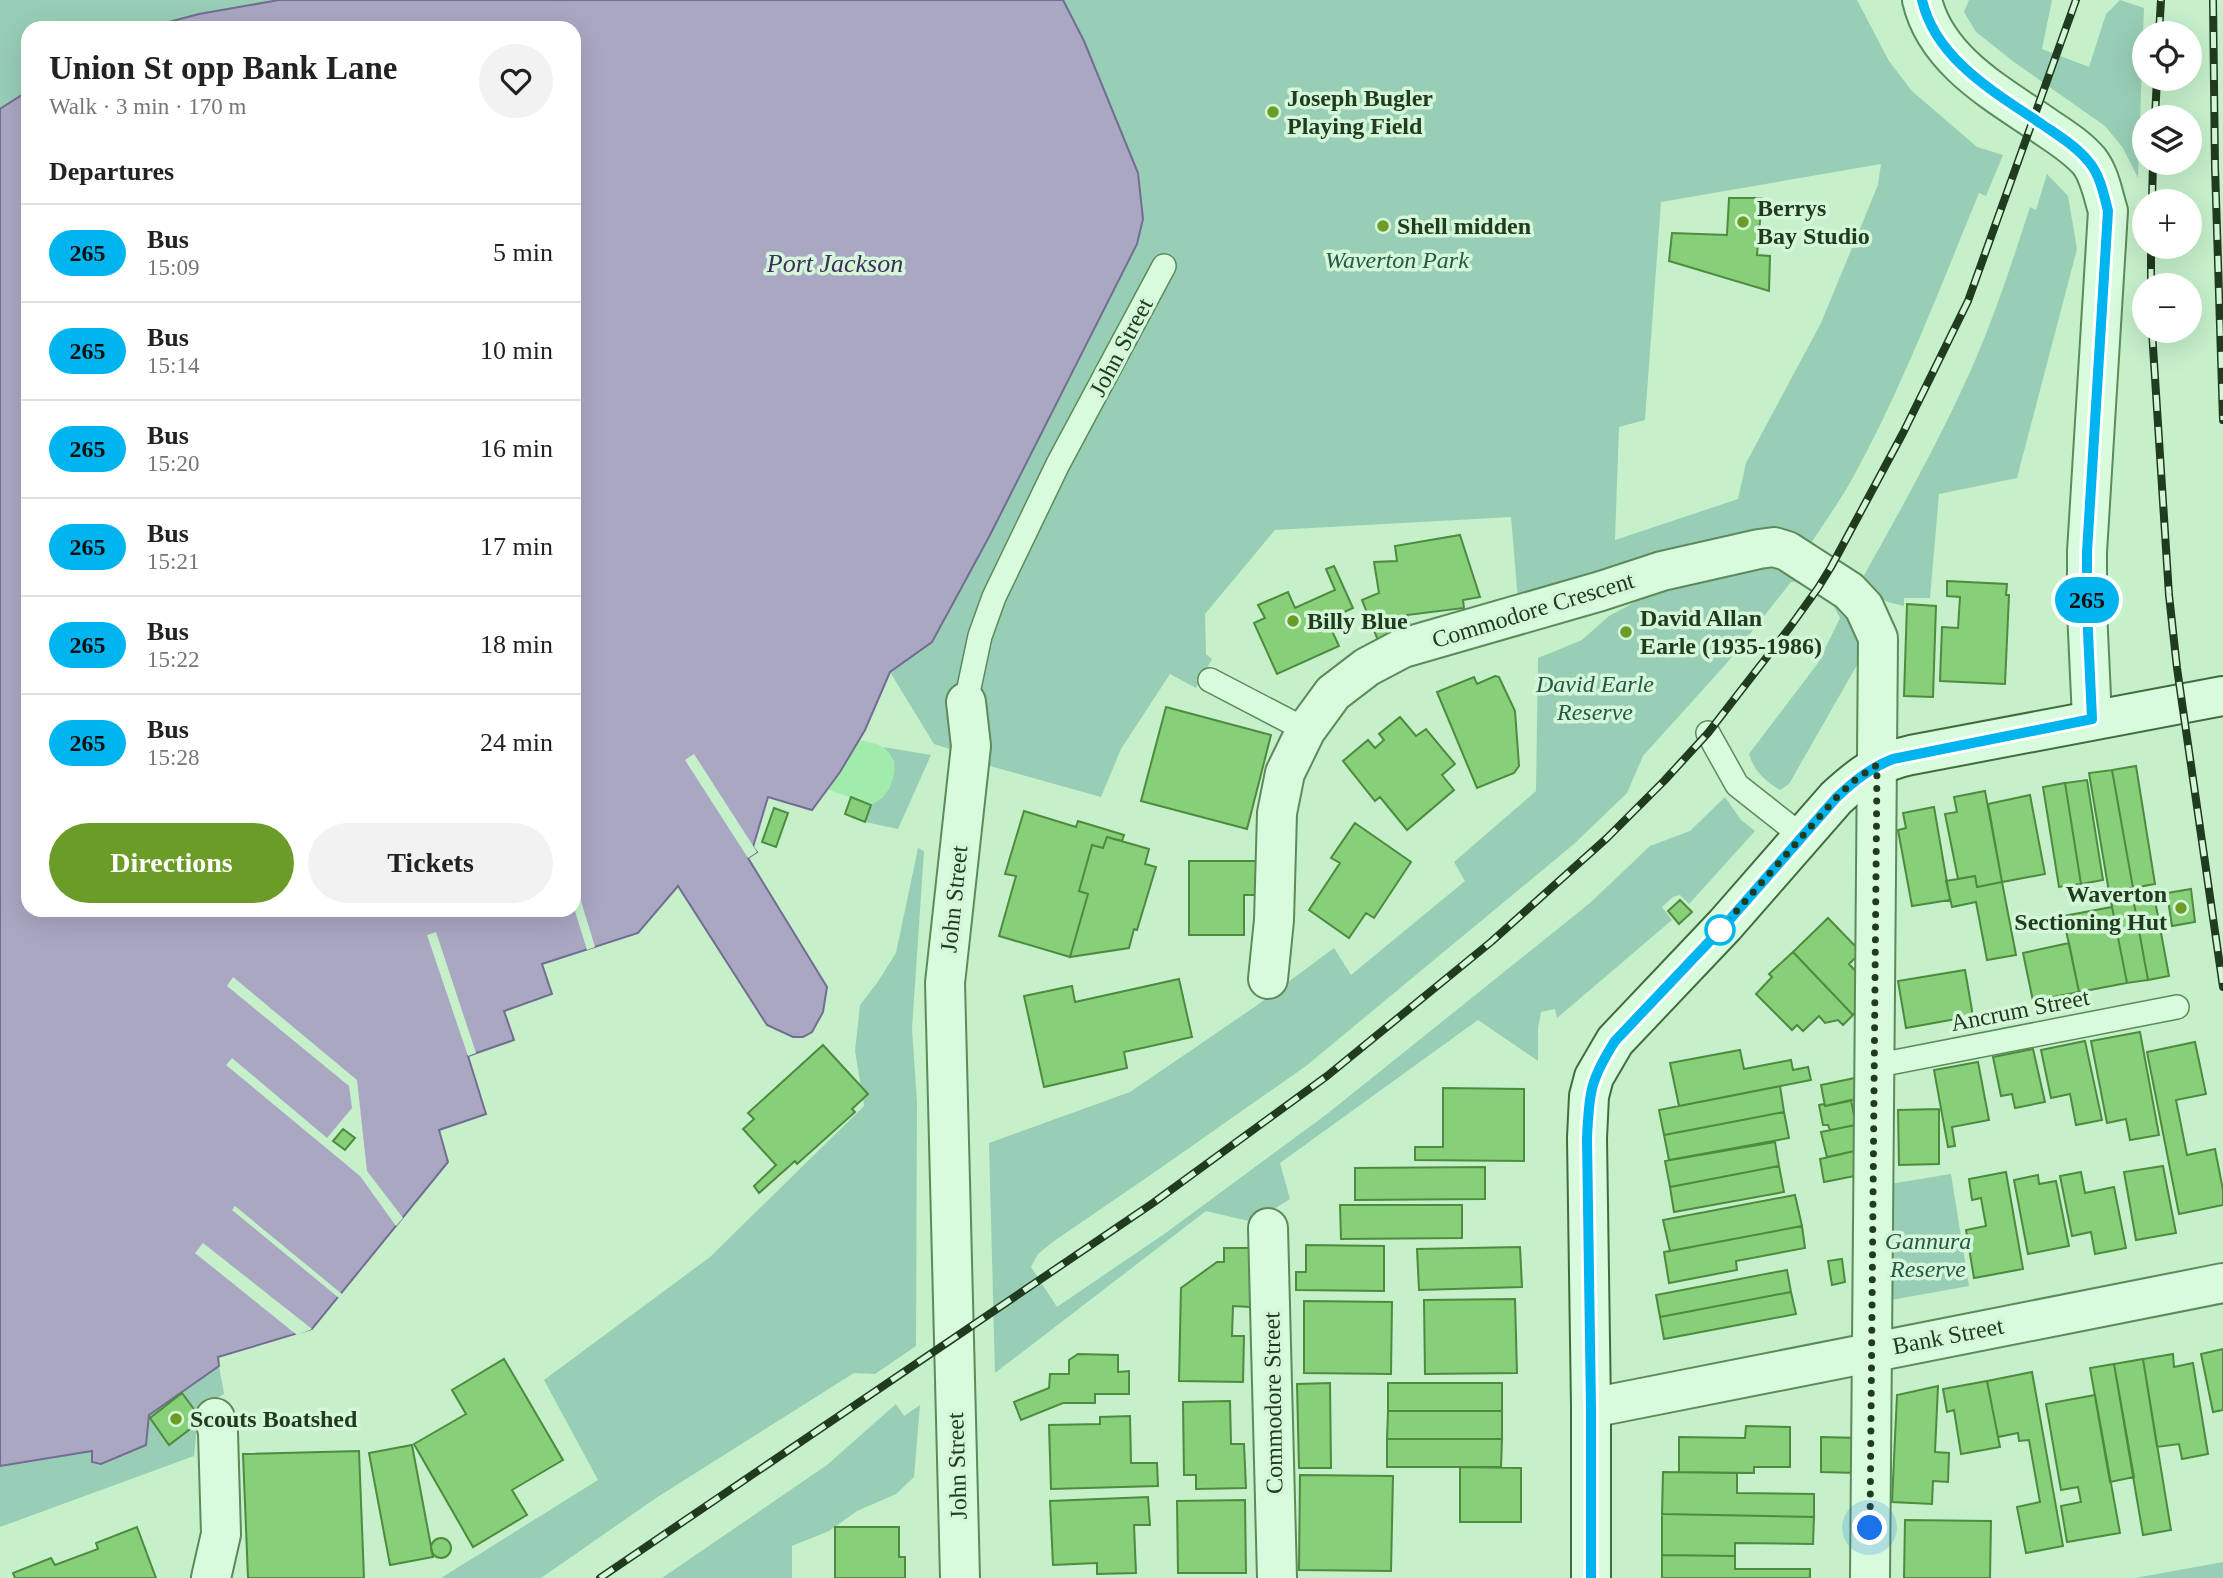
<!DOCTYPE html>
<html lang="en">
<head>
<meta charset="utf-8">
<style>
  body { margin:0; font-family:"Times New Roman",serif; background:#f2f2f2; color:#222; height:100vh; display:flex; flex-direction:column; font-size:26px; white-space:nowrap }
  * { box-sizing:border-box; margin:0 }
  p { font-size:23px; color:#767676 }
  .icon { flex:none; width:38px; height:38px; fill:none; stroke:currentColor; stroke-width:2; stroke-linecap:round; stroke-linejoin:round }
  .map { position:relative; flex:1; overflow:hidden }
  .details { position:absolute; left:21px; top:21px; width:560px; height:896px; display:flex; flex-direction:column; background:#fff; border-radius:21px; box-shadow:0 7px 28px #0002 }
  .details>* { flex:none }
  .badge { padding:0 14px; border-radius:23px; font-size:24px; line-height:46px }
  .controls { position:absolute; left:2132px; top:21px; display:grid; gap:14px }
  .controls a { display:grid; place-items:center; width:70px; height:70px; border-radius:50%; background:#fff; box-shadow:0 7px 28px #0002; font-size:35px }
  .you { position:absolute; width:35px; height:35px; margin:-18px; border:5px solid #fff; border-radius:50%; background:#1a73e8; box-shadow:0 0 0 10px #1a73e833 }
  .map>.badge { position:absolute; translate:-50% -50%; box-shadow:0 0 0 4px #fff }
  h2 { padding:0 28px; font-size:26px; line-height:63px }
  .round { display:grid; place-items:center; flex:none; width:74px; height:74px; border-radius:37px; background:#f2f2f2 }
  .overview { display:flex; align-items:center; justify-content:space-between; height:119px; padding:0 28px }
  h1 { font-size:33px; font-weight:600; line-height:52px }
  .action { display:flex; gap:14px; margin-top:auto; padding:14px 28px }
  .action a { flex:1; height:80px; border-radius:42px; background:#6b9c28; color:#fff; font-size:28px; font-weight:600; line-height:80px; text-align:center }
  .action a+a { background:#f2f2f2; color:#222 }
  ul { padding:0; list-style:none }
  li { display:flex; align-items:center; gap:21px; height:98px; padding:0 28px; border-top:2px solid #e0e0e0 }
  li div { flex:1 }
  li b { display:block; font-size:26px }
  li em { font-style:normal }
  li .badge { min-width:77px; font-weight:700; text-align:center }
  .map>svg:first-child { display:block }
  .green { fill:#98ceb6; fill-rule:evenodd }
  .sand { fill:#a1ecad }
  .water { fill:#aaa7c3; stroke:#736d92; stroke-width:2 }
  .pier { fill:#c5f0ca }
  .building { fill:#87cf79; stroke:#4d8b3f; stroke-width:2 }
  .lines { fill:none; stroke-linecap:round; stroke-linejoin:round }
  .lane-casing { stroke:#5c8b5a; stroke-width:26 }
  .street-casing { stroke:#5c8b5a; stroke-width:42 }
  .secondary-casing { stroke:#416d3d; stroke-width:42 }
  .lane { stroke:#d8fadd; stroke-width:23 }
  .street { stroke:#d8fadd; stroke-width:38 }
  .secondary { stroke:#d8fadd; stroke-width:38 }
  .rail-casing { stroke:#213b1e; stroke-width:8 }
  .rail { stroke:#d5f7d9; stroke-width:5; stroke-dasharray:16; stroke-linecap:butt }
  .line-casing { stroke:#fff; stroke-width:16 }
  .line { stroke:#00b5ef; stroke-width:10 }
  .walk { stroke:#213b1e; stroke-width:7; stroke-dasharray:0 12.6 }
  .poi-dot { fill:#6b9c28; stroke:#d5f7d9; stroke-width:2.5 }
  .stop-dot { fill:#fff; stroke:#00b5ef; stroke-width:3.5 }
  .labels { text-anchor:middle; stroke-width:7; stroke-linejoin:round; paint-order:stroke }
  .poi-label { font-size:24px; font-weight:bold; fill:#213b1e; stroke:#d5f7d9; text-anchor:start }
  .park-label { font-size:24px; font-style:italic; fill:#245847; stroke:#d5f7d9 }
  .street-label { font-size:24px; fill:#213b1e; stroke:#d5f7d9 }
  .water-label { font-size:26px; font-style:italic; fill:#3e2d5b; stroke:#d5f7d9 }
</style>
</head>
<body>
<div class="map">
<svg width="2223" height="1578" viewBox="0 0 2223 1578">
  <rect width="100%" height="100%" fill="#c5f0ca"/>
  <!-- green -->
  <path class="green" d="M0 0H279L199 14 146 28H28V91L0 109Z
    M1063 0H1857L1889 61 1912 91 1977 147 2003 155 1986 196 1979 193C1939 290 1902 389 1851 481 1838 504 1822 526 1808 548L1518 600 1511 517 1275 530 1205 614 1206 654 1212 659 1196 688 1170 674 1121 749 1101 797 979 763 954 698 950 749 934 744 890 672 932 642 990 535 1137 244 1143 219 1113 111 1084 41ZM1881 164 1878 185 1821 323 1746 463 1738 499 1615 540 1619 427 1645 420 1661 202Z
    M1969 0H2052L2042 49 2089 67 2106 14 2120 0 2144 8 2138 178 2123 148 2105 126 2014 62 1976 32 1964 12Z
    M2047 174 2068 196 2077 249 2017 478 1939 494 1930 598H1904V606L1888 602 1858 586C1899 513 1940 440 1974 363 1996 312 2013 260 2030 207L2036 210Z
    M1761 563H1781L1838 593 1862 646 1857 665 1789 784 1780 790C1765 781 1754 771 1749 754L1818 663 1840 618C1828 594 1820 581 1791 582L1726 664 1643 756 1627 793 1574 844 1306 1066 1152 1174 1054 1241 1038 1254 1031 1267 1057 1307 1167 1232 1327 1114 1590 903 1650 846 1690 831 1725 797 1741 820 1755 831 1689 904 1680 895 1673 897 1662 907 1672 920 1557 1018 1555 1009 1541 1012 1538 1028V1061L1478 1020 1280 1163 1290 1199 1253 1222 1206 1211 995 1373 989 1143 1130 1092 1256 1006 1334 948 1351 975 1465 881 1454 862 1536 791 1538 658 1582 640 1609 616 1648 595Z
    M883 747 931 755 898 829 865 822 871 805 882 798 890 787 894 761Z
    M918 848 924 851 912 1029 917 1102 916 1346 875 1374 854 1373 656 1498 541 1578H441L598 1480 544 1380 710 1257 864 1106 855 1051 860 1005 877 983 896 953Z
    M1951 1174 1969 1286 1891 1300 1890 1184Z
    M219 1366 224 1394 199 1409 194 1456 0 1527V1466L92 1451 149 1415Z
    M896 1404 904 1416 920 1405 914 1477 896 1494 857 1511 829 1531 792 1546V1578H662L827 1465Z
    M2223 1562V1578H2135Z"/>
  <!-- sand -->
  <path class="sand" d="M860 740C866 742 875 743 881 746 906 760 892 796 871 805L827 789Z"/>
  <!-- water -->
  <path class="water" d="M279 0H1063L1084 41 1138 173 1143 219 1137 244 990 535 932 642 890 672 865 730 840 772 812 810 768 797 753 847 757 852 748 858 827 987 823 1012 812 1032 803 1037H793L767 1025 678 886 638 933 542 964 552 994 504 1011 514 1040 468 1056 486 1114 439 1130 448 1162 312 1329 218 1357 219 1366 149 1415 146 1445 101 1464 92 1462V1451L0 1466V109L28 91V910H574V28H146L199 14Z"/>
  <!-- pier -->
  <path class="pier" d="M694 754 757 852 748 858 685 760Z
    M574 878 595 947 587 950 574 908Z
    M436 932 476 1053 468 1056 427 935Z
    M233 977 357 1080 367 1171 403 1218 396 1226 360 1176 226 1065 232 1058 327 1138 352 1108 349 1086 227 986Z
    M235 1206 342 1294 339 1298 232 1210Z
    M203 1243 312 1329 297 1335 195 1253Z"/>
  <!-- building -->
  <path class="building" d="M1729 198H1762L1757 255 1770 256 1769 291 1669 261 1672 233 1727 235Z
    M1460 535 1480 597 1463 600 1464 608 1407 615 1412 630 1379 643 1362 600 1379 593 1374 562 1397 561 1395 546Z
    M1334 566 1353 608 1327 620 1339 646 1277 674 1254 623 1265 618 1258 605 1288 592 1295 608 1335 590 1326 569Z
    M1947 581 2007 584 2006 595H2009L2005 684 1940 681 1942 627 1958 628 1960 597 1947 596Z
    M1907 604 1936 606 1933 697 1904 696Z
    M1495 676 1499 677 1515 711 1519 766 1514 773 1477 788 1437 692 1474 677 1477 684Z
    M1166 707 1271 735 1247 829 1141 801Z
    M1400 717 1416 736 1426 729 1455 764 1442 775 1454 790 1407 830 1380 797 1375 801 1343 761 1368 740 1375 748 1384 740 1379 734Z
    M2136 766 2155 884 2133 888 2112 770Z
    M2112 770 2133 888 2109 892 2089 773Z
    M2087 780 2103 880 2081 884 2065 783Z
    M2065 783 2081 884 2059 887 2043 787Z
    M1985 791 2002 882 1977 887 1975 876 1958 879 1945 814 1957 812 1954 797Z
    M2030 795 2045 874 2002 882 1988 804Z
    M851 797 871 805 865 822 845 814Z
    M1934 807 1950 900 1912 906 1898 830 1906 828 1903 813Z
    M774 808 788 813 776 847 762 842Z
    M1024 811 1076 827 1078 821 1124 835 1122 841 1107 837 1103 848 1092 845 1079 891 1088 894 1070 957 999 936 1016 876 1005 874Z
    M1355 823 1411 862 1374 918 1366 913 1349 938 1309 910 1340 863 1331 858Z
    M1107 837 1149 849 1145 864 1156 867 1137 930 1134 929 1129 948 1070 957 1088 894 1079 891 1092 845 1103 848Z
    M1189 861H1260L1259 895H1244V935H1189Z
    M1975 876 1977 887 2002 882 2016 955 1987 960 1976 902 1952 907 1946 881Z
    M2191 889 2195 922 2172 926 2167 893Z
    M2154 895 2169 976 2148 980 2133 898Z
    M2133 898 2148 980 2127 983 2111 902Z
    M1680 900 1692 912 1679 924 1668 911Z
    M2112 907 2127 983 2079 992 2063 916Z
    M1828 918 1861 952 1849 964 1860 976 1861 1007 1853 1015 1793 952Z
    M2069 943 2079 992 2033 1001 2023 953Z
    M1793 952 1853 1015 1843 1025 1838 1020 1825 1023 1819 1016 1803 1031 1797 1025 1792 1030 1756 994 1772 977 1769 974Z
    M1965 970 1973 1016 1906 1028 1898 981Z
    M1179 979 1192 1037 1124 1052 1127 1068 1044 1087 1024 996 1072 986 1075 1002Z
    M2140 1032 2159 1135 2130 1140 2126 1119 2107 1123 2091 1041Z
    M2085 1041 2102 1120 2076 1125 2070 1094 2051 1098 2041 1050Z
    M2195 1042 2206 1094 2176 1100 2187 1155 2215 1149 2223 1190V1205L2179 1214 2147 1052Z
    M823 1045 868 1094 852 1109 855 1112 797 1164 795 1161 759 1193 754 1186 776 1165 743 1129 754 1119 748 1113Z
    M2033 1049 2045 1102 2015 1108 2012 1094 2001 1096 1993 1057Z
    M1740 1050 1744 1069 1791 1060 1793 1070 1808 1067 1811 1080 1679 1106 1670 1063Z
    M1978 1062 1989 1120 1952 1127 1955 1146 1948 1147 1934 1070Z
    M1855 1078 1860 1099 1825 1106 1821 1085Z
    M1780 1086 1784 1112 1664 1135 1659 1110Z
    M1443 1088 1524 1089V1161L1415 1160V1147H1443Z
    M1851 1100 1856 1125 1830 1130 1828 1125H1823L1819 1105 1824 1104 1825 1106Z
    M1939 1109V1164L1899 1165 1898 1110Z
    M1784 1112 1789 1138 1669 1160 1664 1135Z
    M1860 1124 1859 1150 1827 1157 1821 1132Z
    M343 1129 355 1138 345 1150 333 1141Z
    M1775 1142 1779 1166 1670 1187 1665 1161Z
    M1859 1150 1860 1175 1824 1182 1820 1159Z
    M1779 1166 1784 1192 1674 1212 1670 1187Z
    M2163 1166 2176 1233 2136 1240 2124 1172Z
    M1485 1167V1199L1355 1200V1168Z
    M2006 1172 2023 1269 1974 1278 1966 1230 1986 1226 1981 1198 1972 1200 1969 1179Z
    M2081 1172 2085 1193 2114 1187 2126 1248 2095 1254 2091 1232 2072 1236 2060 1176Z
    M2038 1175 2039 1184 2056 1181 2069 1246 2028 1254 2014 1180Z
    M1795 1195 1802 1226 1670 1251 1663 1220Z
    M1340 1205H1462V1238L1341 1239Z
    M1802 1226 1805 1248 1736 1261 1737 1270 1669 1283 1664 1252Z
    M1306 1245 1384 1246V1291L1296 1290V1272H1306Z
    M1520 1247 1522 1287 1419 1290 1417 1249Z
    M1224 1248H1251L1250 1307 1233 1306 1232 1336H1244L1243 1382 1179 1381 1181 1288 1217 1262H1224Z
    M1842 1259 1845 1282 1832 1285 1828 1261Z
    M1787 1270 1791 1292 1660 1317 1656 1295Z
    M1791 1292 1796 1314 1664 1339 1660 1317Z
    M1515 1299 1517 1373 1425 1374 1424 1300Z
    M1304 1301 1392 1302 1391 1374 1304 1373Z
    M2223 1349V1410L2213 1412 2201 1354Z
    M1078 1354 1118 1355V1372L1129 1371V1394H1095V1403H1063L1021 1420 1014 1402 1049 1388 1050 1374H1069V1360Z
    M2173 1354 2174 1367 2193 1363 2208 1454 2182 1459 2179 1444 2157 1447 2143 1359Z
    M504 1359 563 1460 512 1490 527 1515 473 1547 414 1444 466 1414 452 1390Z
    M2143 1359 2171 1530 2143 1535 2114 1364Z
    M2114 1364 2134 1477 2110 1482 2090 1368Z
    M2032 1372 2063 1546 2026 1553 2017 1507 2040 1502 2029 1440 2019 1441 2018 1433 1998 1437 1987 1381Z
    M1987 1381 2000 1447 1961 1454 1954 1410 1947 1412 1943 1389Z
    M1330 1383 1331 1468H1299L1297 1384Z
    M1388 1383H1502V1411H1388Z
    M1938 1386 1935 1452 1949 1453 1948 1482 1933 1481 1932 1504 1892 1502 1897 1395Z
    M182 1393 202 1420 169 1445 150 1418Z
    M2095 1395 2120 1533 2067 1542 2061 1506 2081 1502 2078 1487 2061 1490 2046 1404Z
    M1230 1401 1231 1444H1244L1246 1488 1196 1489V1475H1184L1183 1402Z
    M1388 1411H1502V1439H1387Z
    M1130 1416 1131 1463H1157L1158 1486 1051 1489 1049 1425 1100 1424V1417Z
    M1746 1426 1790 1427V1467H1754V1473L1679 1472V1437L1745 1438Z
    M1821 1437 1859 1438 1858 1473 1821 1472Z
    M1387 1439H1502L1501 1467H1387Z
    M412 1445 433 1557 390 1565 369 1453Z
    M359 1451 364 1578H248L243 1454Z
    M1460 1467 1521 1468V1522H1460Z
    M1663 1472 1737 1473V1493L1814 1494V1517L1662 1514Z
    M1300 1475 1393 1476 1391 1571 1299 1570Z
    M1148 1497 1150 1525H1134L1136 1573 1097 1574V1563L1053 1565 1050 1501Z
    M1245 1500 1246 1573H1178L1177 1501Z
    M1662 1514 1814 1517 1813 1544 1735 1543V1556L1662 1555Z
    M1905 1520 1991 1521 1990 1578H1904Z
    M137 1527 156 1578H15L13 1573 51 1558 55 1565 98 1549 96 1543Z
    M835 1527H899V1557H905V1578H835Z
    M431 1548a10 10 0 1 1 20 0a10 10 0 1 1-20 0Z
    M1662 1555 1735 1556V1569H1810V1578H1662Z"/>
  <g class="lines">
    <!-- lane casing -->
    <g class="lane-casing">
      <path id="lane" d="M1210 680 1306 730
        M966 702 980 636 994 597 1058 464 1164 266
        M1708 733 1737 785 1803 837
        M1874 1066 2177 1007"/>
    </g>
    <!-- street casing -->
    <g class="street-casing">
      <path id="street" d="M1922 0C1936 60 1996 93 2043 125 2059 136 2076 146 2089 161 2100 175 2103 195 2108 211L2087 552V610L2092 719
        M1268 979 1274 920 1277 813 1285 773 1306 730 1333 693 1367 667 1403 648 1601 591 1662 571 1759 549 1774 547 1787 551 1849 591 1864 607 1878 638 1870 1578
        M1268 1228 1277 1578
        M1591 1408 2223 1283
        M211 1578 221 1534 218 1433 215 1418
        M960 1578 945 983 971 746 966 702"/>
    </g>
    <!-- secondary casing -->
    <g class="secondary-casing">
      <path id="secondary" d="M1591 1578V1408L1587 1138 1589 1096 1594 1077 1615 1041 1725 925 1836 798C1861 775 1878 762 1911 755L2223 696"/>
    </g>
    <!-- lane -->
    <use href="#lane" class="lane"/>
    <!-- street -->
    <use href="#street" class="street"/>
    <!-- secondary -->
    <use href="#secondary" class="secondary"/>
    <!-- rail casing -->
    <g class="rail-casing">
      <path id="rail" d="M2213 0 2215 167 2223 420
        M2159 33 2161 0
        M2155 117 2157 79
        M2152 201 2153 163
        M2151 285V247
        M2152 331 2169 595 2177 668 2223 987
        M600 1578 1153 1203 1327 1076 1491 942 1607 838 1664 781 1708 733 1790 627 1818 588 1831 567 1903 433 1968 301 2076 0"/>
    </g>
    <!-- rail -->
    <use href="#rail" class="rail"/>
  </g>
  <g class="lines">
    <!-- line casing -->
    <g class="line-casing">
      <path id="line" d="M1591 1578V1408L1587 1138C1589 1093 1590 1080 1615 1041L1725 925 1836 798C1854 781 1870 768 1893 759L2092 719 2087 610V552L2108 211C2104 195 2100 175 2089 162 2076 146 2059 136 2043 125 1996 93 1936 60 1922 0"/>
    </g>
    <!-- line -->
    <use href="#line" class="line"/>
    <!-- walk -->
    <path class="walk" d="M1720 930 1836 798 1856 779 1877 765 1870 1528"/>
  </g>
  <!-- markers -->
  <g class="poi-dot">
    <circle cx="1273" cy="112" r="7"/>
    <circle cx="1743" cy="222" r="7"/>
    <circle cx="1383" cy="226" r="7"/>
    <circle cx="1293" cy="621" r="7"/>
    <circle cx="1626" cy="632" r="7"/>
    <circle cx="2181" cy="908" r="7"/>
    <circle cx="176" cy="1419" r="7"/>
  </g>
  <circle class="stop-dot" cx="1720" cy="930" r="14"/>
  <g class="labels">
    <!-- poi labels -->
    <g class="poi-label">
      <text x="1287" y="106">Joseph Bugler<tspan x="1287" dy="28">Playing Field</tspan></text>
      <text x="1757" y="216">Berrys<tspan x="1757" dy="28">Bay Studio</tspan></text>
      <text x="1397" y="234">Shell midden</text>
      <text x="1640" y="626">David Allan<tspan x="1640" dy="28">Earle (1935-1986)</tspan></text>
      <text x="1307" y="629">Billy Blue</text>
      <text x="2167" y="902" text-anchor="end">Waverton<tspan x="2167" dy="28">Sectioning Hut</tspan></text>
      <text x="190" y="1427">Scouts Boatshed</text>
    </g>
    <!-- park labels -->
    <g class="park-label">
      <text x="1397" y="268">Waverton Park</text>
      <text x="1595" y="692">David Earle<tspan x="1595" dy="28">Reserve</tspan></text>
      <text x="1928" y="1249">Gannura<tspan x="1928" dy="28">Reserve</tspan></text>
    </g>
    <!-- street labels -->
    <g class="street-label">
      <text transform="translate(1121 347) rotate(-62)" y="8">John Street</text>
      <text transform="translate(1533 610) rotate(-17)" y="8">Commodore Crescent</text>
      <text transform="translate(954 899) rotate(-84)" y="8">John Street</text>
      <text transform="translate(2020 1010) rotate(-11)" y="8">Ancrum Street</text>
      <text transform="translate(1948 1336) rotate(-11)" y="8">Bank Street</text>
      <text transform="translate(1273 1403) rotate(-91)" y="8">Commodore Street</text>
      <text transform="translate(957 1466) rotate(-92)" y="8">John Street</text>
    </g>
    <!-- water labels -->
    <g class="water-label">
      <text x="835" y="272">Port Jackson</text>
    </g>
  </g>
</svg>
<div class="controls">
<a><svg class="icon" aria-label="locate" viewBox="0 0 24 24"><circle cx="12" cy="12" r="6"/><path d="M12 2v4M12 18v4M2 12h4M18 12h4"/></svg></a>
<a><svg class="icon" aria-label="layers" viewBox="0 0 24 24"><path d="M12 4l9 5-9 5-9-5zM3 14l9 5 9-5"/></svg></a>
<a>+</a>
<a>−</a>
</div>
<div class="you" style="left:1870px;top:1528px"></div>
<b class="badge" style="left:2087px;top:600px;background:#00b5ef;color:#111">265</b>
<section class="details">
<div class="overview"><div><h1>Union St opp Bank Lane</h1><p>Walk · 3 min · 170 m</p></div><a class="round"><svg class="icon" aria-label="heart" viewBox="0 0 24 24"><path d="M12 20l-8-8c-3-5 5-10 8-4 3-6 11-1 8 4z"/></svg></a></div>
<h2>Departures</h2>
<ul>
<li><span class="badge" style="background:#00b5ef;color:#111">265</span><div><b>Bus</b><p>15:09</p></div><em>5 min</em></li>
<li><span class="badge" style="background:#00b5ef;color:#111">265</span><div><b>Bus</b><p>15:14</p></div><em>10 min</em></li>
<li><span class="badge" style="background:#00b5ef;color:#111">265</span><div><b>Bus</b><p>15:20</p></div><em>16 min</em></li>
<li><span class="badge" style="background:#00b5ef;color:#111">265</span><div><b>Bus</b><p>15:21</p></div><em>17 min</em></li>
<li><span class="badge" style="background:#00b5ef;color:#111">265</span><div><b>Bus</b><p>15:22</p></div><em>18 min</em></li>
<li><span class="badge" style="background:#00b5ef;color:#111">265</span><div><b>Bus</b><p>15:28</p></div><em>24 min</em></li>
</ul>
<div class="action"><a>Directions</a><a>Tickets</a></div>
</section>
</div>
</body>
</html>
